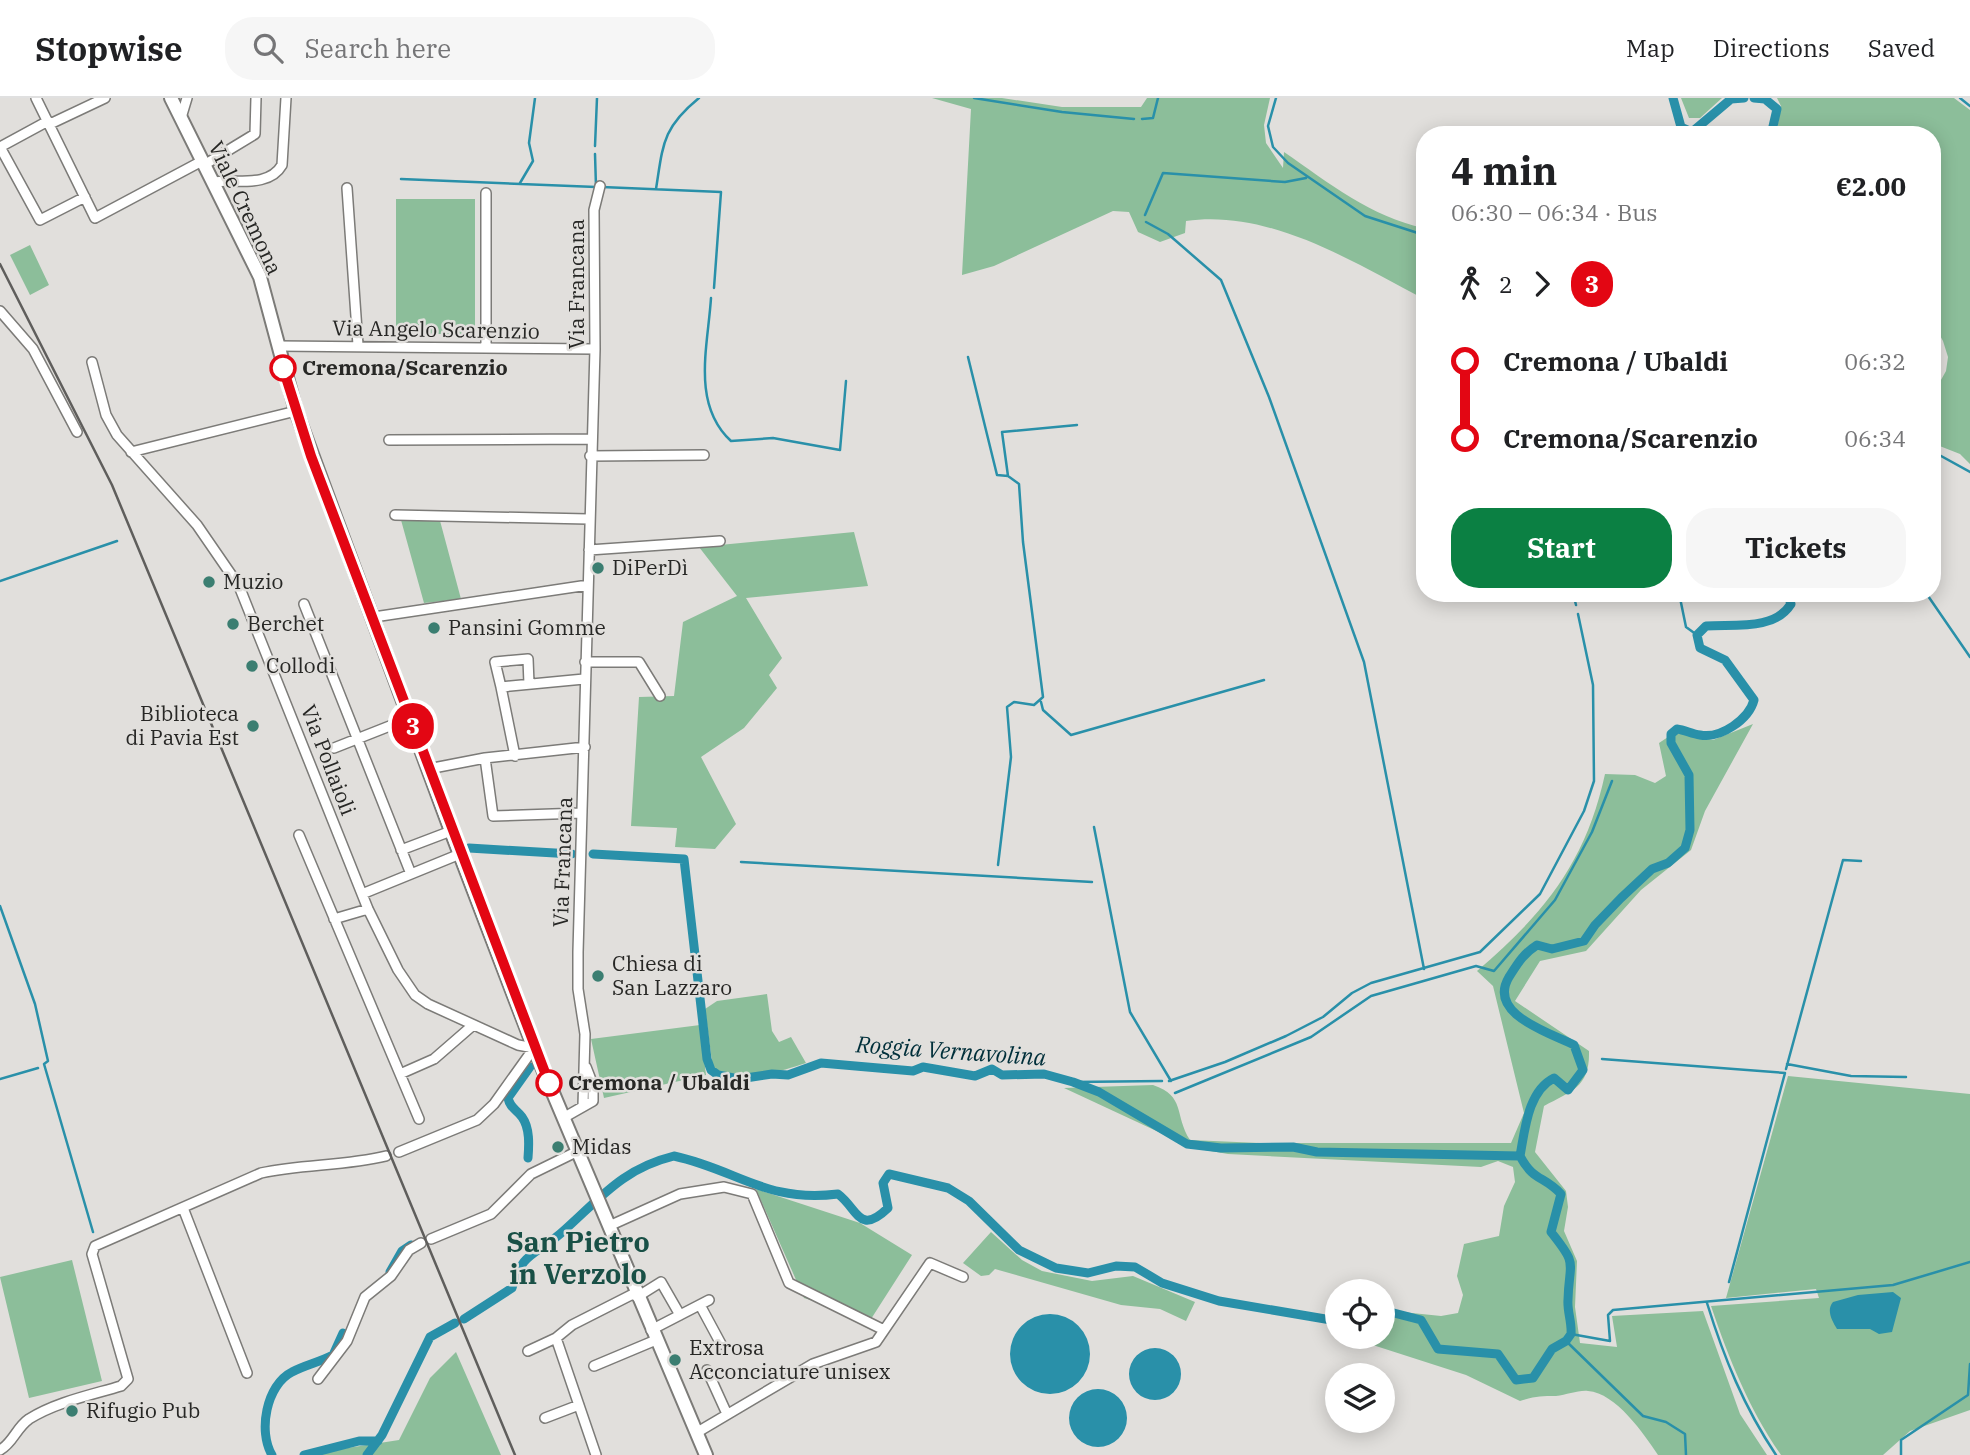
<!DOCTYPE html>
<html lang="en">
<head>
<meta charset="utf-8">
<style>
  body { margin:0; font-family:"IBM Plex Serif",serif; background:#f6f6f6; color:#202124; height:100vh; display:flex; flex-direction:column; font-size:26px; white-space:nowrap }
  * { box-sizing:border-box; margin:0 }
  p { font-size:23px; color:#757577 }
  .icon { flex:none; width:38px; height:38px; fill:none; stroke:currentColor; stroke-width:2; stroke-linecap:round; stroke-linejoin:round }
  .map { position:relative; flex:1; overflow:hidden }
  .details { position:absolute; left:1416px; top:28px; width:525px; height:476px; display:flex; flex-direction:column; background:#fff; border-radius:28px; box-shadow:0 4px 18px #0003 }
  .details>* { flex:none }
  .badge { padding:0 14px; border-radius:23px; font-size:24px; line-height:46px }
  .tools { position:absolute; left:1325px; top:1181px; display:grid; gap:14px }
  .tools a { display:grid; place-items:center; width:70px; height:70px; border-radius:50%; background:#fff; box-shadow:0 4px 18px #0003; font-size:35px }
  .map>.badge { position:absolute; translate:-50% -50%; box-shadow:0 0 0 4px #fff }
  .legs { display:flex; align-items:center; gap:10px; height:77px; padding:0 35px; font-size:23px }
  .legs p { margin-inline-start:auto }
  .overview { display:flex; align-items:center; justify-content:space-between; height:119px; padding:0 35px }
  h1 { font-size:38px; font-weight:700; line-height:52px }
  .primary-button { display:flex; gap:14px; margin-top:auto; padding:14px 35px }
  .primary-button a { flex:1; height:80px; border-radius:28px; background:#0b8043; color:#fff; font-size:28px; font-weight:700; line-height:80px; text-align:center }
  .primary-button a+a { background:#f6f6f6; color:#202124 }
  ul { padding:0 35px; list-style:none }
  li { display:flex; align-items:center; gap:24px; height:77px; font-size:26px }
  li i { display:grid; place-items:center; width:10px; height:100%; margin:0 9px; background:currentColor }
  li i::after { content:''; width:18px; height:18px; margin:-9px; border:5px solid; border-radius:50%; background:#fff }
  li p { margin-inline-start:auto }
  li:first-child i { background:linear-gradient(#0000 50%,currentColor 0) }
  li:last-child i { background:linear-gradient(currentColor 50%,#0000 0) }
  header { display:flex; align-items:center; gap:42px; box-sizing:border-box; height:98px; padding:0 35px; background:#fff; border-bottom:2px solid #e0e0e0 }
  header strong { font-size:33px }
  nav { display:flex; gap:38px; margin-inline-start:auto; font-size:24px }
  .search { width:490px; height:63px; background:#f6f6f6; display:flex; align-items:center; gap:18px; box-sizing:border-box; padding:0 24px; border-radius:28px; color:#757577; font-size:26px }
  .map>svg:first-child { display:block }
  .green { fill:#8cbe9a }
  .water { fill:#2990a9 }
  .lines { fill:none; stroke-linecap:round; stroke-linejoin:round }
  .stream { stroke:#2990a9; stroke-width:2.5 }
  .canal { stroke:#2990a9; stroke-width:9 }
  .minor-casing { stroke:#7c7b78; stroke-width:12 }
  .secondary-casing { stroke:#7c7b78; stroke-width:16 }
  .minor { stroke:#fff; stroke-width:9 }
  .secondary { stroke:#fff; stroke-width:12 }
  .rail { stroke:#5f5e5c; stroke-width:2.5 }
  .line-1-casing { stroke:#fff; stroke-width:16 }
  .line-1 { stroke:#e30613; stroke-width:10 }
  .stop-1-dot { fill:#fff; stroke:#e30613; stroke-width:3.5 }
  .poi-dot { fill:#3b7e71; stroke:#e1dfdc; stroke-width:2.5 }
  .labels { text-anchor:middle; stroke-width:5; stroke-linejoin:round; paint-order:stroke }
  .street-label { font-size:21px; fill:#272725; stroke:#e1dfdc }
  .stop-label { font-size:21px; font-weight:bold; fill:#272725; stroke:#e1dfdc; text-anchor:start }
  .poi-label { font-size:21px; fill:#272725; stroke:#e1dfdc; text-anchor:start }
  .water-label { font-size:23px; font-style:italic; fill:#002f3a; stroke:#e1dfdc }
  .district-label { font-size:28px; font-weight:bold; fill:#195046; stroke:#e1dfdc }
</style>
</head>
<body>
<header>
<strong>Stopwise</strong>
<div class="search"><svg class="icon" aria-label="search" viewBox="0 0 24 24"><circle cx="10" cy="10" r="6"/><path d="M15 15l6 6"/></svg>Search here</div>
<nav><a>Map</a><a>Directions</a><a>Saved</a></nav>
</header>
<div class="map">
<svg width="1970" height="1357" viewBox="0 0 1970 1357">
  <rect width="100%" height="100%" fill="#e1dfdc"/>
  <!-- green -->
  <path class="green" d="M932 0H1002L1062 9H1141L1147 0H1270L1264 27 1266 45 1283 70 1284 54C1329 85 1371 119 1424 130V201C1353 164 1270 111 1186 123L1185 135 1160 144 1138 134 1129 114 1113 113 994 168 962 177 971 11Z
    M1681 0H1722L1700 20H1689Z
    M1777 0H1954L1970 12V366L1960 356 1932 345V298L1946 273 1948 259 1943 243 1932 223V37H1776L1781 8Z
    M396 101H475V236H396Z
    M30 147 49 187 30 197 10 157Z
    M439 419 461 501 424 505 401 422Z
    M854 434 868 488 746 500 782 560 769 577 777 590 744 630 701 659 736 726 715 751 675 749 677 730 631 728 639 599 674 598 683 524 737 498 699 449Z
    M1753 626 1705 713 1691 752 1641 792 1586 853 1540 863 1515 903 1589 953C1590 989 1572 993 1544 1008L1535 1054 1566 1093 1568 1109 1564 1133 1577 1163 1575 1209 1580 1245 1617 1249 1612 1218 1703 1213 1740 1316 1767 1357H1658C1644 1336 1616 1295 1588 1293 1578 1292 1567 1297 1556 1298 1541 1298 1536 1298 1520 1303L1466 1277 1351 1240 1382 1239 1383 1212 1441 1218 1458 1215 1463 1197 1457 1178 1464 1146 1499 1138 1504 1108 1515 1084 1513 1069 1498 1063 1481 1069 1228 1056 1193 1050 1064 990 1153 987C1186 998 1174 1017 1190 1042L1260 1045H1511L1524 1015 1493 888 1477 873C1544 816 1586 764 1605 676L1635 677 1655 685 1666 678 1659 645 1677 633 1713 642Z
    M767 896 772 933 779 944 791 939 806 965C780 974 739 985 713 971L705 911 717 903Z
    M700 927 706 977 604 1000 591 941Z
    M1788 978 1970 996V1312L1910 1333 1883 1357H1781C1749 1311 1729 1261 1711 1208L1819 1200 1816 1191 1726 1200Z
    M756 1091 860 1125 912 1157 871 1221 804 1200Z
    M991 1134 1022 1162 1042 1173 1092 1183 1133 1178 1195 1204 1186 1223 1160 1211 1121 1207 995 1171 989 1177 981 1178 963 1165Z
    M72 1162 102 1283 29 1300 0 1179Z
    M456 1254 501 1357H302L399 1342 430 1280Z"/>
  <!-- water -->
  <path class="water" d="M1893 1194 1901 1200 1892 1234 1879 1236 1870 1231H1837C1832 1223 1826 1212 1833 1204L1858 1197Z
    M1010 1256a40 40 0 1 1 80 0a40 40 0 1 1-80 0Z
    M1129 1276a26 26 0 1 1 52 0a26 26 0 1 1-52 0Z
    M1069 1320a29 29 0 1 1 58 0a29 29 0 1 1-58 0Z"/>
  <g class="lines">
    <!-- stream -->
    <path class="stream" d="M974 0 1062 14 1134 21
      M1276 0 1268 28 1273 49 1288 65 1365 118 1424 137
      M1960 0 1970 8
      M1142 21 1153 20 1158 0
      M595 48 597 0
      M401 81 596 89 595 56
      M520 85 533 63 529 45 535 0
      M602 89 721 94 714 190
      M656 91C663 47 662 30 699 0
      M1145 117 1163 75 1285 84 1306 80
      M1146 124 1168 136 1221 182 1269 299 1364 564 1424 871
      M711 200C708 248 691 306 731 343L773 340 840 352 846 283
      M968 259 997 377 1008 378
      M1932 353 1970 374
      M0 483 117 443
      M1573 495 1576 507
      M1679 495 1686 529 1697 537
      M1926 495 1970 559
      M1041 604 1043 612 1071 637 1264 582
      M1094 729 1130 914 1171 983
      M741 764 1092 784
      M998 767 1011 659 1007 609 1014 604 1034 607 1043 599 1023 444 1019 386 1008 378 1002 334 1077 327
      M0 808 35 906 48 963 44 966 93 1134
      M1602 961 1785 975 1729 1184
      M1787 966 1851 978 1906 979
      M1786 971 1843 762 1861 763
      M0 981 38 970
      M1169 983 1225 964 1286 938 1323 919 1352 895 1371 885 1480 854 1540 796 1584 713 1594 683 1593 587 1578 516
      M1073 984 1162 983
      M1175 995 1311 939 1371 898 1476 868 1494 873 1555 802 1592 734 1612 683
      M1707 1205C1724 1260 1744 1309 1776 1357
      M1571 1236 1610 1243 1608 1217 1613 1212 1893 1187 1970 1164
      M1566 1243 1643 1318 1666 1324 1685 1336 1686 1357
      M1901 1357V1342L1968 1297 1970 1266"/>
    <!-- canal -->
    <path class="canal" d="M1673 0 1681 29 1692 34 1731 1 1744 0
      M1754 0 1765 1 1777 11 1771 37
      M1932 239V261
      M469 750 572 756
      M593 756 684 761 707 961 711 972 718 977 739 981 772 976 788 977 821 965 913 973 923 969 975 978 992 971 1002 977 1044 976 1073 984 1099 994 1187 1046 1221 1050 1293 1049 1317 1054 1520 1058
      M528 1060C529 1047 530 1030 522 1019 516 1011 510 1010 508 1000L530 969
      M390 1174 402 1153 411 1147
      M1382 1217 1390 1214 1421 1222 1438 1251 1498 1256 1516 1282 1533 1280 1552 1251 1566 1243 1571 1236C1572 1224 1567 1213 1568 1202 1569 1162 1579 1169 1551 1134L1561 1096C1543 1077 1534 1084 1520 1058 1525 1031 1528 993 1554 980L1568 992 1583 972 1574 947C1548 934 1487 916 1509 879 1518 865 1523 856 1537 847L1552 851 1584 843 1595 827 1621 800 1652 771 1668 765 1685 750 1690 732 1689 677 1671 645V636L1677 631C1685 632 1692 636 1700 637 1721 641 1749 621 1754 602L1725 562 1700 550 1697 537 1706 528C1734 526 1774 533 1791 506L1787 495
      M464 1221 512 1190C522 1154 534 1158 560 1136 599 1102 621 1071 674 1058 738 1072 766 1105 838 1096 858 1111 859 1138 888 1110L883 1085 889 1076 948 1090 969 1103 1019 1152 1056 1170 1088 1175 1116 1168 1135 1169 1162 1185 1219 1203 1337 1223
      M272 1357C258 1334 266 1287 292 1274 305 1267 320 1264 333 1257L343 1235
      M304 1357 359 1343H378
      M367 1357 382 1337 430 1239 455 1225"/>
    <!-- minor casing -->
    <g class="minor-casing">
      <path id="minor" d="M36 0 95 120 202 63
        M181 20 187 0
        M50 26 105 0
        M0 49 40 122 85 99
        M0 49 48 23
        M204 67 255 36 256 0
        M213 84C235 81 269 90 282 67L286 0
        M347 90 358 247
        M0 213 33 251 77 334
        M278 248 595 251
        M486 249V95
        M92 264 106 317 117 337 197 427 239 488 368 811 398 872 415 897 428 906 518 947 534 950 494 1006 477 1022 399 1054
        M389 342 591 341
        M131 354 296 313
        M590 358 704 357
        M395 417 588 421
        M589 452 720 443
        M304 506 411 776
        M374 519 588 487
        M585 564H639L660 598
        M501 589 495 564 528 561 529 586
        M334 650 410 620
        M515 658 501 589 584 581
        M485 660 493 718 582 715
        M428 671 485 660 585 649
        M299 737 419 1021
        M401 752 451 733
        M362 796 460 756
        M334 821 368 811
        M400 976 434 961 472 928
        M583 1008 585 936 578 891V854L595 251 594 112 600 88
        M563 1020 593 1003V987L586 969
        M183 1110 247 1275
        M609 1128 680 1096 724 1089 752 1096 789 1185 884 1232
        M431 1141 491 1116 531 1076 578 1053
        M637 1199 661 1184 680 1217
        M700 1207 721 1246
        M651 1232 709 1202
        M528 1253 556 1240
        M594 1268 656 1242
        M707 1272 727 1316
        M318 1281 347 1243 365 1199 391 1178 409 1152 421 1145
        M545 1320 579 1307
        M696 1335 813 1266 876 1244 930 1165 963 1179
        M0 1352C13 1345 16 1330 29 1321 56 1304 91 1297 121 1288L128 1281 92 1156 95 1148 261 1075C303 1066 345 1068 386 1058
        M596 1357 556 1240 572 1227 635 1195"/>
    </g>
    <!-- secondary casing -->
    <g class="secondary-casing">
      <path id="secondary" d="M171 0 260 179 296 313 451 733 534 950 706 1357"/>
    </g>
    <!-- minor -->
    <use href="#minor" class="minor"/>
    <!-- secondary -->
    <use href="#secondary" class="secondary"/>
    <!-- rail -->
    <path class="rail" d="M0 166 112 387 515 1357"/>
  </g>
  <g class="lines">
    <!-- line-1 casing -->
    <g class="line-1-casing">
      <path id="line-1" d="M283 270 311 358 549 985"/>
    </g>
    <!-- line-1 -->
    <use href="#line-1" class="line-1"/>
  </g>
  <!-- markers -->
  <g class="stop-1-dot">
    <circle cx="283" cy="270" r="12"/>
    <circle cx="549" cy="985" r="12"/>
  </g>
  <g class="poi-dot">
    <circle cx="598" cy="470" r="7"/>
    <circle cx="209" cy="484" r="7"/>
    <circle cx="233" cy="526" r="7"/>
    <circle cx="434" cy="530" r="7"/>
    <circle cx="252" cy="568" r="7"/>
    <circle cx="253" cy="628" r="7"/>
    <circle cx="598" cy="878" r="7"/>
    <circle cx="558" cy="1049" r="7"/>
    <circle cx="675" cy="1262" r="7"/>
    <circle cx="72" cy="1313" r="7"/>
  </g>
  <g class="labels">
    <!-- street labels -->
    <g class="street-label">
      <text transform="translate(245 110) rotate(65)" y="7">Viale Cremona</text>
      <text transform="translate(577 186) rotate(-90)" y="7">Via Francana</text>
      <text transform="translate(436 232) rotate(1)" y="7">Via Angelo Scarenzio</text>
      <text transform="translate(328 662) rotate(69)" y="7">Via Pollaioli</text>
      <text transform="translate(563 764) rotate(-88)" y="7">Via Francana</text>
    </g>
    <!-- stop labels -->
    <g class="stop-label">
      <text x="302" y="277">Cremona/Scarenzio</text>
      <text x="568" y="992">Cremona / Ubaldi</text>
    </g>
    <!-- poi labels -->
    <g class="poi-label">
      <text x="612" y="477">DiPerDì</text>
      <text x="223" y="491">Muzio</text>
      <text x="247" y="533">Berchet</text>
      <text x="448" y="537">Pansini Gomme</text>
      <text x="266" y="575">Collodi</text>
      <text x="239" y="623" text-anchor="end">Biblioteca<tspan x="239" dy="24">di Pavia Est</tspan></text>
      <text x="612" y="873">Chiesa di<tspan x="612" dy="24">San Lazzaro</tspan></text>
      <text x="572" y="1056">Midas</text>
      <text x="689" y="1257">Extrosa<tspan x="689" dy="24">Acconciature unisex</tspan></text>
      <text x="86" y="1320">Rifugio Pub</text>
    </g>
    <!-- water labels -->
    <g class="water-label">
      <text transform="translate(951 953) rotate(4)" y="8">Roggia Vernavolina</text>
    </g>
    <!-- district labels -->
    <g class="district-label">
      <text x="578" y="1154">San Pietro<tspan x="578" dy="32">in Verzolo</tspan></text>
    </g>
  </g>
</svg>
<div class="tools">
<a><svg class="icon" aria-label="locate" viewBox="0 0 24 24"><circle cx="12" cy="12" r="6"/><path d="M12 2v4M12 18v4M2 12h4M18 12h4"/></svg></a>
<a><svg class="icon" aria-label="layers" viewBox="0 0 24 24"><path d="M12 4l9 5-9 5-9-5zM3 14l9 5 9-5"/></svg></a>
</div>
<b class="badge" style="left:413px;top:628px;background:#e30613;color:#fff">3</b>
<section class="details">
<div class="overview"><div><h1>4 min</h1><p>06:30 – 06:34 · Bus</p></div><b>€2.00</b></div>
<div class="legs"><svg class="icon" aria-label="walk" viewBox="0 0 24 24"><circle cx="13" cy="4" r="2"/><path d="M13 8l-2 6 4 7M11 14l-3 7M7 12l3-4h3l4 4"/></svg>2<svg class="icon" aria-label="forward" viewBox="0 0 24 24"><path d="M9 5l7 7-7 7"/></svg><b class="badge" style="background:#e30613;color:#fff">3</b></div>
<ul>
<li><i style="color:#e30613"></i><b>Cremona / Ubaldi</b><p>06:32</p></li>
<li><i style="color:#e30613"></i><b>Cremona/Scarenzio</b><p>06:34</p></li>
</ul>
<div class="primary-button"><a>Start</a><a>Tickets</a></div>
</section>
</div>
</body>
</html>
